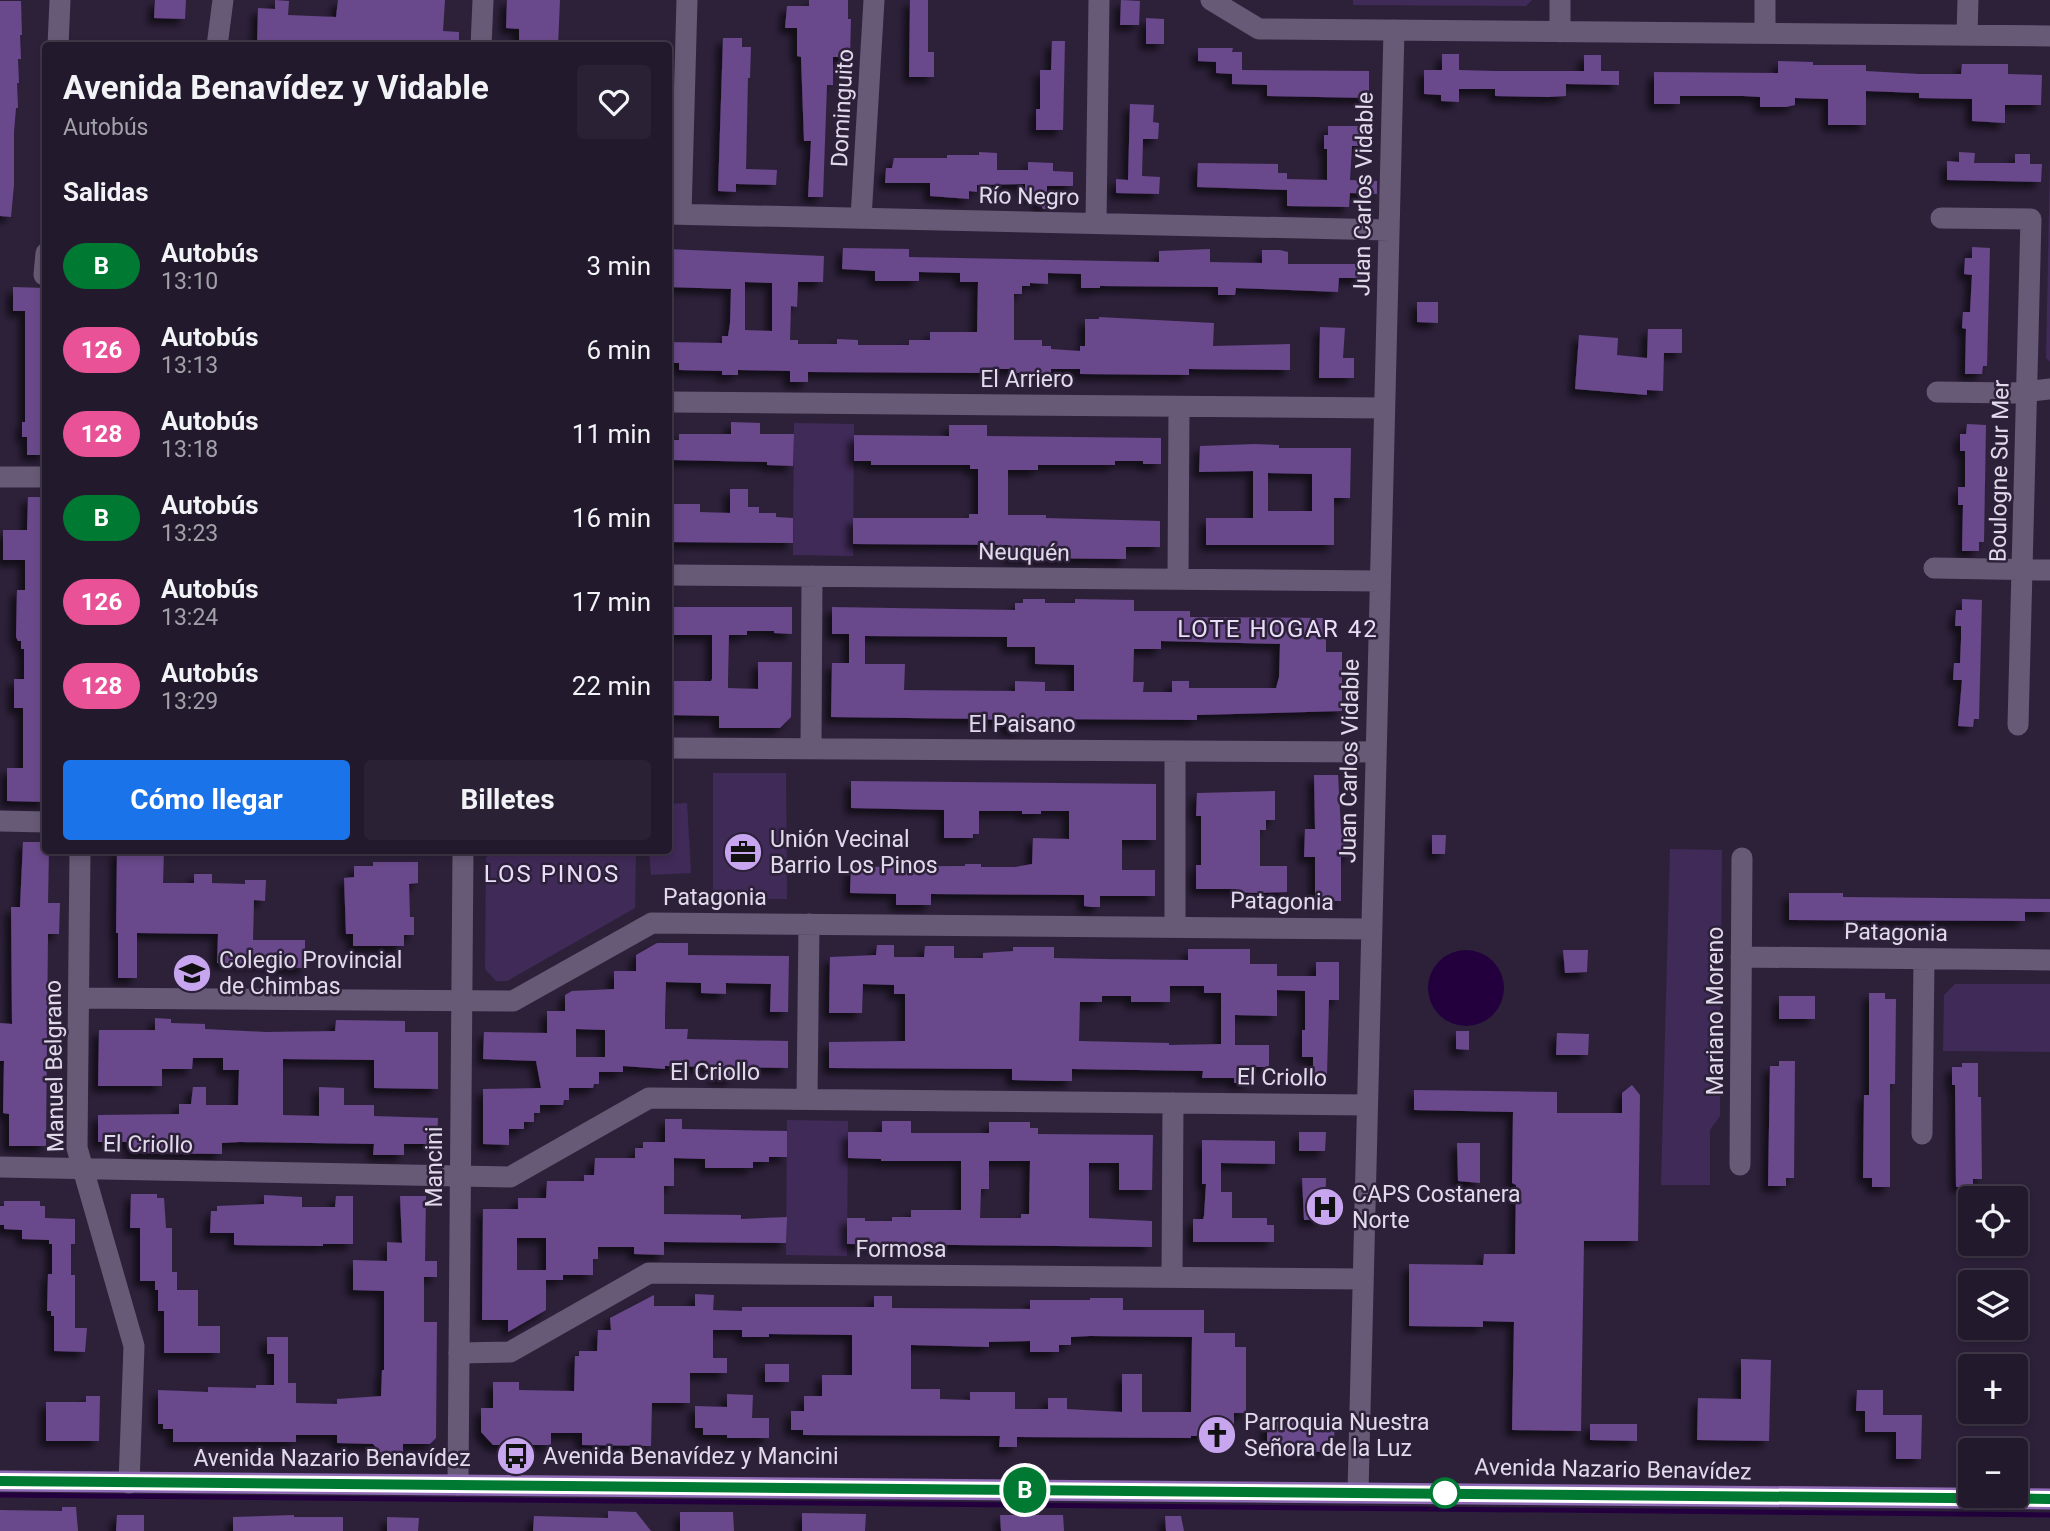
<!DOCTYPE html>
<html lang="es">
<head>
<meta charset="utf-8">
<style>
  body { margin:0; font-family:Roboto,sans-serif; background:#2a2234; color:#f1f3f6; height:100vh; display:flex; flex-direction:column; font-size:26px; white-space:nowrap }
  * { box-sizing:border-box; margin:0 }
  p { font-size:23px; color:#a2a0a9 }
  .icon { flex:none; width:38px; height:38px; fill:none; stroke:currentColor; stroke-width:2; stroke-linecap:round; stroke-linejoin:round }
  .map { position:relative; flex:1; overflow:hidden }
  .details { position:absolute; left:42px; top:42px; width:630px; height:812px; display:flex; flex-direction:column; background:#22192c; border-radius:7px; box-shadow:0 4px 10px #0003,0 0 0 2px #3f3848 }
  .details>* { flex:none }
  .badge { padding:0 14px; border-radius:23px; font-size:24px; line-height:46px }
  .tools { position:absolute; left:1958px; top:1186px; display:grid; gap:14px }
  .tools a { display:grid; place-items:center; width:70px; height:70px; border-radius:7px; background:#22192c; box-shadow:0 4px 10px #0003,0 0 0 2px #3f3848; font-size:35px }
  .map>.badge { position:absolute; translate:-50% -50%; box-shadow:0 0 0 4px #fff }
  h2 { padding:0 21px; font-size:26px; line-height:63px }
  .round { display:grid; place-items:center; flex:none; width:74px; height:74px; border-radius:7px; background:#2a2234 }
  .overview { display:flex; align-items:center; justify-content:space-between; height:119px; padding:0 21px }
  h1 { font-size:33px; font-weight:700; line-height:52px }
  .button { display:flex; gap:14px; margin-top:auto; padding:14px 21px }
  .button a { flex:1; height:80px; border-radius:7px; background:#1a73e8; color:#fff; font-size:28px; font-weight:700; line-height:80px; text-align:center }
  .button a+a { background:#2a2234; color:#f1f3f6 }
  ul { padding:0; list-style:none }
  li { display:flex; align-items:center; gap:21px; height:84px; padding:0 21px }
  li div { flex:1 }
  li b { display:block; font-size:26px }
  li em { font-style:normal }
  li .badge { min-width:77px; font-weight:700; text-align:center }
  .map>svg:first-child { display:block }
  .green { fill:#402a58 }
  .water { fill:#23003d }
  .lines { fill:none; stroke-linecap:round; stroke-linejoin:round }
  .stream { stroke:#23003d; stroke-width:5 }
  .building { fill:#69488b; fill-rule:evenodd; filter:url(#shadow) }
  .minor { stroke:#675a77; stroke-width:21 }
  .tertiary { stroke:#675a77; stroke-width:21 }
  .primary { stroke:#8f6bb5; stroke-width:21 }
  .line-casing { stroke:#fff; stroke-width:16 }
  .line { stroke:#007a32; stroke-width:10 }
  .stop-dot { fill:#fff; stroke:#007a32; stroke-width:3.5 }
  .labels { text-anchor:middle; stroke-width:5; stroke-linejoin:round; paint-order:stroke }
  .street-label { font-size:23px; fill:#e1daeb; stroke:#2d213a }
  .poi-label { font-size:23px; fill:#e1daeb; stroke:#2d213a; text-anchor:start }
  .neighbourhood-label { font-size:24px; letter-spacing:2px; fill:#e9ddf9; stroke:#2d213a }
</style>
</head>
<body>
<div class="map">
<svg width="2050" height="1531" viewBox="0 0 2050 1531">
  <defs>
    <filter id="shadow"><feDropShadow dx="-6" dy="6" stdDeviation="3.5" flood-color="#0009"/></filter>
  </defs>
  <rect width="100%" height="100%" fill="#2d213a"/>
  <!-- green -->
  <path class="green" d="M1353 0H1532L1526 6 1353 5Z
    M2050 159V362L2046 358Z
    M794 423 854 424 853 556 793 555Z
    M713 773H786L787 899H713Z
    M687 803 691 873 651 875 649 851 668 850 669 804Z
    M1670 849 1722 850 1720 1116 1710 1130V1185H1661Z
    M493 850 636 851 635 908 507 981H496L485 969 486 858Z
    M1955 984H2050V1052L1943 1051 1944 995Z
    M787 1120 848 1121 847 1256 786 1255Z"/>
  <!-- water -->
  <path class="water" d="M1428 988a38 38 0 1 1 76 0a38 38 0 1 1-76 0Z"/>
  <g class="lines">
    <!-- stream -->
    <path class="stream" d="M0 1495 2050 1515"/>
  </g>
  <!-- building -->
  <path class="building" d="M155 0H186L185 19 154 18Z
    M275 0 289 1 288 15 336 17 338 0H445L443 31 459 32V46L257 45 258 8 275 9Z
    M507 0H560L558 46H519V29L506 28Z
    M809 0H848V19H851L850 57H833V85H827L823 197H808L811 141H804L801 57 797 56V28H785L787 6H809Z
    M910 0H928V52H934V77H909Z
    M1121 0 1140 1 1139 25H1120Z
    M0 1H21L22 35H20L21 59H18L19 83H17L18 108H16L14 132V185L11 217 0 216Z
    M1146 18 1164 19V44H1146Z
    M723 38H742V47H751L750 78H748L746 169 777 170 776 185 736 184V192L718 191Z
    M1052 41H1065L1063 130H1036V109H1040V70H1051Z
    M1198 48H1233L1232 52H1242V70L1369 71V98L1267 96V85L1232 84V74L1216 73V62L1198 61Z
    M1442 54H1459V70L1495 71H1584V55H1601V71H1619V85L1566 84V96L1548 97 1495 96V89H1459V102L1441 101V95L1424 94V70H1442Z
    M1778 61 1813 62V65H1866V71L1919 74H1961L1962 64H2008V74L2042 75 2041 105H2005V123L1972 121V99L1919 98V93L1866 91V125H1828V99L1795 98V105L1786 107H1760V97L1743 96H1680V104H1654V72L1778 73Z
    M1130 104 1154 105 1153 122 1159 123 1158 139H1143L1142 176 1160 177 1159 194 1116 193V179L1128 180Z
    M1328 126H1367V146H1352L1350 180 1377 181V194L1350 193 1349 207 1287 206V182V190L1197 187 1198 163 1278 164V173H1287V179L1327 180V149H1324V135H1328Z
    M979 152 997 153V170H1028V162L1053 163V171L1073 172V186H1047V209H1043L1035 195H1025V184L977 185V192L969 191V199L930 196V183H885L886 168H892L894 158H947V155H979Z
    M1959 152 1975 153 1974 163H2015V154H2030V164H2042L2041 182 1947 180V161L1959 162Z
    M1972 247 1990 248 1987 366H1983L1982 374H1965L1966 329 1962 328 1963 312H1970L1972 275 1964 274 1965 258H1972Z
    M843 248 909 249V257L1159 262V251L1210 249V262L1262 263V250H1280L1288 252V264H1361V278H1339L1338 292 1236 288 1235 295H1218V287L1100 286V288H1081V274L1048 273V284L1030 283V286H1022V294H1014V340H1042V346H1051V349L1080 351V346H1085V319H1099V317L1214 323 1213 346 1290 344V370L1189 369V375L1080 374V369H1051V373H1015V369H988V373L808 372V382H790V371L738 370V375H722V371L679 370V363H668V342L722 343V336H728L730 323 731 289 668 287V249L824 256 823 282H798L797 307 791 306 790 340H798V344H837V339L858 340V345H909V340H930V332H977L978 282H960V273L919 272V281H875V271L842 269ZM745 282 772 283V331L745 330Z
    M13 287 46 288V455H27V437H22V422H25V311H13Z
    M1417 302H1438V323L1417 322Z
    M1320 327 1345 328 1343 358H1354V378H1319Z
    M1648 329H1682V353H1664L1663 391 1647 390V395L1575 389 1579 335 1618 338 1617 355 1647 358Z
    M731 422 760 423V434H794L793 466 767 465V462L671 460V440H679V434H731Z
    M1967 424 1986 425 1984 542H1979V551H1962L1963 505H1958V487H1965V451H1960V434H1966Z
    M949 425H987V436L1161 438V464H1143V461H1115V465H1038V470H1008V515H1046V518L1160 521V547H1126V559L1019 558 1008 557V545L853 544V518H969V514H978V469H970V465H871V461H854V435L949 436Z
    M1255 444 1279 445V448H1351L1350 498H1334V545H1206V518H1253V471L1199 472 1200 446ZM1268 473 1312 474V511H1268Z
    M730 489H748V507H759V513H776V517L793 518V543L668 542 670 504H700V512L730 513Z
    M28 497H46V802L7 801V768H23V708H14V679H24V649H21V641H18L16 637 17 590H25V560H3V530H27Z
    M1023 599H1045V603H1075V599L1134 600V611H1190V617L1326 618V652H1342V711L1197 715V720L1044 719V722H1022V730H1007V721L985 719 831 717 832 663H849V634H832V607L1015 610V603H1023ZM865 636 1007 637V647H1035V664L1074 665V691H1045V682L1015 681V691L904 690 905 664H865ZM1161 641 1280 644 1279 677 1276 688H1189V681H1172V692H1143L1144 682H1133L1134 649H1161Z
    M1962 599 1982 600 1979 719H1974L1973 727 1958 726 1962 680H1953L1954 663H1960L1961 640V626H1955L1956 610H1962Z
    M668 607H792V634L774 633V631H747V635H729L728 679V688L758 689V662H792L791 717 780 728H719V716L668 715V681H711L712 679V635H668Z
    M1314 775H1338L1341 829H1350L1349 857H1341V901H1315V857H1304L1305 829H1315Z
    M851 781 1156 784V840H1122V870H1155V896H1100V907H1091L1084 906V895L931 894V905H896V894L850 893 851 867 955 866H965V864H981V867H1015L1032 864 1033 838 1069 839V811H1041V814H1022V811H979V834H973V838H944V810L851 808Z
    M1275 791V820H1266V830H1260V866H1287V892L1255 893 1236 892V889H1196V865H1201V816H1196L1197 793Z
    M1432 835H1446L1445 854H1432Z
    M23 842H46V850H49L48 903H60L59 934H48L46 1146H9V1114L3 1113 4 1061H0V1023L12 1024 11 907H20Z
    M117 850H164L163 883H194V874H212V883L245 884V880H266L265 901 254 900 253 940H305V968L272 967V964L217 963 218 934 137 933V978H118V933H116Z
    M373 862H418V883L409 884 410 917H414V935H404V946H353V934H346L344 878 354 877V866H373Z
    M1789 893H1843V897L2050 899V912H2025V921L1789 920Z
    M657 943H688V955L789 956 788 1012H770L771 984 726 983V994L701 993V983L666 982 665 1014V1029H688L687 1039 788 1041V1068L733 1067 732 1079H715V1067L665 1066V1069L623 1066V1072H599V1084H594L593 1088H569V1100H564L563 1105H540V1113H534V1122H524V1129H509V1145L483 1144V1089L541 1088 536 1061 483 1059 484 1032 547 1033V1011H565V995L572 991 614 989V971H636V955ZM576 1029 605 1030V1057H576Z
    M877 945H894V957H924L925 946H954V958H983V953L1013 951V947H1054V958L1102 959 1188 960V949H1250V964H1277V976H1316V962H1339V1000H1329L1327 1075H1313V1057H1302V1030H1305V991L1277 990V1016L1235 1015V1045H1269V1067H1249V1083H1234V1078H1202L1203 1071 1072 1069V1081H1053L1012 1080V1069L829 1068V1042L905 1041V994H894V985L863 984 862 1013H829L830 957 876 955ZM1170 986H1204V993H1221V1044L1169 1045V1043L1079 1041 1080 1002H1102V996H1131V1002H1170Z
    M1563 950H1588L1587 972 1565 973Z
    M1869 993H1885V999H1896L1895 1084H1890V1187H1872V1178H1863L1864 1095H1869Z
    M1779 996H1815V1019H1779Z
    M155 1018 171 1019V1023L205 1024V1029L266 1032 335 1031 336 1020 405 1021V1032H438V1089L374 1088V1060L283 1059V1115L319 1116V1087L344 1088V1105H374V1116L438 1118 437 1144H404V1155H373L374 1144 240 1142 222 1143V1154L142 1153H131V1142H98V1115L179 1114V1104H191L193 1087H206V1105H238L239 1070H223V1058H193L192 1069H162V1086H98L99 1030H155Z
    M1456 1031H1469V1050L1456 1049Z
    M1557 1033 1589 1034 1588 1055H1556Z
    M1779 1061H1795L1794 1178H1786V1186H1768L1770 1066H1779Z
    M1962 1063H1978V1097H1981L1982 1179H1973V1187H1956L1955 1085H1952V1067H1962Z
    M1632 1085 1640 1095 1638 1241H1584L1581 1431 1512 1430 1514 1322 1483 1321V1327L1409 1326V1264L1483 1265 1484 1254H1515L1516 1185 1512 1183 1513 1112 1414 1110V1090L1557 1092V1113H1622V1093Z
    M665 1119H682V1129L787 1131V1157H769V1162H753V1168H705V1159L674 1158V1186H664V1214L741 1215V1219L787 1217 786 1243 664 1242V1255L634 1254V1247H598V1259H593V1275H563V1280H546V1238H517V1270H546V1310L508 1332V1320H482L483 1209H518V1198H546L547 1181H584V1175H594L595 1158H635V1148H643V1142H665Z
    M882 1121H911V1133H989V1122H1030V1128H1038V1134L1153 1135 1152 1190H1119V1163H1089V1218L1152 1221V1247L847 1244V1218H865V1221H892V1217H911V1210H961V1161H881V1159L848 1158V1132H882ZM989 1161H1030L1029 1214H1021V1218H980L981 1189H989Z
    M1299 1132H1326L1325 1151H1299Z
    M1202 1140 1275 1141V1164L1221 1163V1192H1232V1218H1267V1225H1274V1242H1193V1219H1203L1204 1216 1206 1184H1202Z
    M1457 1143H1480V1183L1458 1181Z
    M1302 1178H1326L1325 1211H1322V1220H1304Z
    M131 1194H157V1198H164L166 1228H172V1272H177V1290H198V1326H220V1353H164V1311H158V1290H155V1281H140V1228H130Z
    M264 1195 302 1197V1207H335L336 1196H353V1244H323V1246L234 1245V1233H210L211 1211H217V1206L264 1204Z
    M400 1196H426L425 1261H437V1277H424V1322H437L436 1438 430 1444H403V1453H381L373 1444 337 1443V1435H296V1442H173V1429H163V1424H158V1390L208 1392V1387L256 1388V1385H274V1354H267V1337H288V1383H296V1403L337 1404V1399L381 1396 382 1370H384V1291L353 1290V1260L387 1261V1242L402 1243Z
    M4 1201H40V1206H45V1218L75 1219V1244H71V1275H75V1328H87L85 1352 54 1351V1316H51V1311H47L48 1274H52V1244H49V1240L22 1239V1230L4 1229V1225H0V1206H4Z
    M695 1294 714 1295 713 1310 742 1311V1307H874V1296H892V1308H900L1030 1309V1300H1090V1298H1123V1310H1204V1333H1235V1347H1246V1413H1234V1436H1191V1438L1017 1437V1447H999L1000 1436 803 1435V1430H791V1411H804V1396H822V1375H852V1335L769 1334V1337H742V1330H713V1358H727V1373H690V1403H652L651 1446 582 1445V1433H551V1445H493L481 1432V1408H493V1382H519V1390L574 1391 575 1356H579V1351H597L598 1330H611L610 1318 654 1295V1306H695ZM1090 1336 1192 1337 1191 1412H1142V1374H1122V1412L1067 1409V1398H1048V1409H1015V1392H970V1400L940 1399V1389H911V1345L989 1347V1342L1030 1341V1352H1059V1345H1071V1337Z
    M1741 1359 1771 1360 1769 1441 1697 1440 1698 1398 1741 1399Z
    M765 1364H789V1382H765Z
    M1857 1390H1883V1415H1922L1921 1459H1896V1432H1865V1411H1856Z
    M727 1394 753 1395 752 1418H769V1438H727V1435H703V1428H695V1406L727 1407Z
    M86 1396H100L99 1441H46V1402H86Z
    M1267 1422 1335 1423 1334 1441 1323 1452 1267 1451Z
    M1590 1424H1637V1441L1590 1440Z
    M62 1507H76L78 1531H0V1510L62 1511Z
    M608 1511 636 1512 651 1531H533L534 1516 608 1518Z
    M680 1512H733L734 1531H680Z
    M802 1513 866 1514 865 1531H802Z
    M117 1515H144V1531H116Z
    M294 1515V1517H343V1531H233V1517Z
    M1000 1515H1063L1064 1531H1001Z
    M1165 1516H1181L1184 1531H1166Z
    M387 1517 419 1518 418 1531H387Z"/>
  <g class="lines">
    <!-- minor -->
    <path class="minor" d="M1211 0 1259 29 2050 36
      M1560 32V0
      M1765 33V0
      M1967 35 1968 0
      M58 46 60 0
      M217 46 223 0
      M668 214 1389 230
      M681 214 687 0
      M861 218 874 0
      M1941 218 2031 219 2018 725
      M1096 223 1099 0
      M44 275 46 253
      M1937 392 2013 393 2050 389
      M668 402 1384 408
      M0 477H46
      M1934 568 2050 570
      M668 575 1380 581
      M1178 579 1179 407
      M668 748 1376 752
      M811 749 812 576
      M1175 751V927
      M0 821 46 822
      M80 850 77 1148 134 1346 129 1483
      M1741 957 2050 960
      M79 998 513 1001 652 923 1371 929
      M807 1099 809 924
      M1922 1134 1924 959
      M1740 1165 1742 858
      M0 1167 510 1177 649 1098 1367 1105
      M1172 1277 1173 1103
      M459 1353 510 1352 649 1273 1363 1279
      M1358 1492 1394 30"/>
    <!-- tertiary -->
    <path class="tertiary" d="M481 46 483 0
      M458 1485 463 850"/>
    <!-- primary -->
    <path class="primary" d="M0 1481 2050 1499"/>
  </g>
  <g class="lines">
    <!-- line casing -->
    <g class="line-casing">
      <path id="line" d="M0 1481 2050 1499"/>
    </g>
    <!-- line -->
    <use href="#line" class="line"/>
  </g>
  <!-- icons -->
  <defs>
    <g id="office-disc" transform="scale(2.0125)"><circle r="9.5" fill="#c7a6ef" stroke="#2d213a"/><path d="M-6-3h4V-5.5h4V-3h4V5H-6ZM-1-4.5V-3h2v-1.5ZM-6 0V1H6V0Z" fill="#111"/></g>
    <g id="school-disc" transform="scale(2.0125)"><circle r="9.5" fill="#c7a6ef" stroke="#2d213a"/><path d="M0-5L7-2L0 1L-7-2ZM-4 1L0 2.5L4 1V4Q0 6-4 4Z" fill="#111"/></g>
    <g id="hospital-disc" transform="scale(2.0125)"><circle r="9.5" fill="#c7a6ef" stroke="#2d213a"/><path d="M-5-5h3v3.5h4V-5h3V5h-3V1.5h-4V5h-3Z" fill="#111"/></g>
    <g id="church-disc" transform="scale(2.0125)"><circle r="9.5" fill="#c7a6ef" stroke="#2d213a"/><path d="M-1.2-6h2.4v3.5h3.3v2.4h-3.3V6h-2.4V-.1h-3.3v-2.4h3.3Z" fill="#111"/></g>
    <g id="bus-disc" transform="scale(2.0125)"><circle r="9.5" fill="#c7a6ef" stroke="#2d213a"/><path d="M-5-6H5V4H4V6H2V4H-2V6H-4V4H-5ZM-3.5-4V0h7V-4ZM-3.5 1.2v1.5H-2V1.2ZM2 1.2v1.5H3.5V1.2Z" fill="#111"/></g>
  </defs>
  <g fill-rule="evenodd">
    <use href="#office-disc" x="743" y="852"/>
    <use href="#school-disc" x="192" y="973"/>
    <use href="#hospital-disc" x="1325" y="1207"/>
    <use href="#church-disc" x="1217" y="1435"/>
    <use href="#bus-disc" x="516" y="1456"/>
  </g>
  <!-- markers -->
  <circle class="stop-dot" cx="1445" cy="1493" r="14"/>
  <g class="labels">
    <!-- street labels -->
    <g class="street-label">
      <text transform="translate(842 108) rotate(-87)" y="8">Dominguito</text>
      <text transform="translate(1363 194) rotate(-89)" y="8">Juan Carlos Vidable</text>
      <text transform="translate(1029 196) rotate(1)" y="8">Río Negro</text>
      <text x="1027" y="387">El Arriero</text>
      <text transform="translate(1999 471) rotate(-89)" y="8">Boulogne Sur Mer</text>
      <text transform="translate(1024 552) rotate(1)" y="8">Neuquén</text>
      <text x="1022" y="732">El Paisano</text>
      <text transform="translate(1349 761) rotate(-89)" y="8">Juan Carlos Vidable</text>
      <text x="715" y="905">Patagonia</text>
      <text transform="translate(1282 901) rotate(1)" y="8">Patagonia</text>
      <text transform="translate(1896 932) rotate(1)" y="8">Patagonia</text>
      <text transform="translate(1715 1011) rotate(-90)" y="8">Mariano Moreno</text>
      <text transform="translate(54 1066) rotate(-91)" y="8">Manuel Belgrano</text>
      <text x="715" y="1080">El Criollo</text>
      <text transform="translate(1282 1077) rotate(1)" y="8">El Criollo</text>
      <text transform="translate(148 1144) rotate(1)" y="8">El Criollo</text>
      <text transform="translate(434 1167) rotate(-90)" y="8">Mancini</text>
      <text x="901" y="1257">Formosa</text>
      <text x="332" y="1466">Avenida Nazario Benavídez</text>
      <text transform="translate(1613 1469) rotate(1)" y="8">Avenida Nazario Benavídez</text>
    </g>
    <!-- poi labels -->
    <g class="poi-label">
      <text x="770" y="847">Unión Vecinal<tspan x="770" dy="26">Barrio Los Pinos</tspan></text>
      <text x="219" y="968">Colegio Provincial<tspan x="219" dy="26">de Chimbas</tspan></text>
      <text x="1352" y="1202">CAPS Costanera<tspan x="1352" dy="26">Norte</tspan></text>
      <text x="1244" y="1430">Parroquia Nuestra<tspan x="1244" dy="26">Señora de la Luz</tspan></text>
      <text x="543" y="1464">Avenida Benavídez y Mancini</text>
    </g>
    <!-- neighbourhood labels -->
    <g class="neighbourhood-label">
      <text x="1278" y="637">LOTE HOGAR 42</text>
      <text x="552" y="882">LOS PINOS</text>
    </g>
  </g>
</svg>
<div class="tools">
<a><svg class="icon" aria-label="locate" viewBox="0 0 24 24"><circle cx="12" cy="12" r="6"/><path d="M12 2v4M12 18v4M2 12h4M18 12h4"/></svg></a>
<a><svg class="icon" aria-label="layers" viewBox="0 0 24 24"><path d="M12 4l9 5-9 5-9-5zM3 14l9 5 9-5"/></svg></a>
<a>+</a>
<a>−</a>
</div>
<b class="badge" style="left:1025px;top:1490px;background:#007a32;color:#fff">B</b>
<section class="details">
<div class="overview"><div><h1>Avenida Benavídez y Vidable</h1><p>Autobús</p></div><a class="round"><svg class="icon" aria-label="heart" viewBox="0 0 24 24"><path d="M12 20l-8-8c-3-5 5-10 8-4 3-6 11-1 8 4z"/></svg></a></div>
<h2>Salidas</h2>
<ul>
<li><span class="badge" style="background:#007a32;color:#fff">B</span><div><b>Autobús</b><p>13:10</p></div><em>3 min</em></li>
<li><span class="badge" style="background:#e95297;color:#fff">126</span><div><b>Autobús</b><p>13:13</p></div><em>6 min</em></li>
<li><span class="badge" style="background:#e95297;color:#fff">128</span><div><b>Autobús</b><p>13:18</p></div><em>11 min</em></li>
<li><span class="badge" style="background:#007a32;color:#fff">B</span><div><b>Autobús</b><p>13:23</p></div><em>16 min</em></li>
<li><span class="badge" style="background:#e95297;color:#fff">126</span><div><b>Autobús</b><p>13:24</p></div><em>17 min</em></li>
<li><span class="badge" style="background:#e95297;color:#fff">128</span><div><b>Autobús</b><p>13:29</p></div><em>22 min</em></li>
</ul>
<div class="button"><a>Cómo llegar</a><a>Billetes</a></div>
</section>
</div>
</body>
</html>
